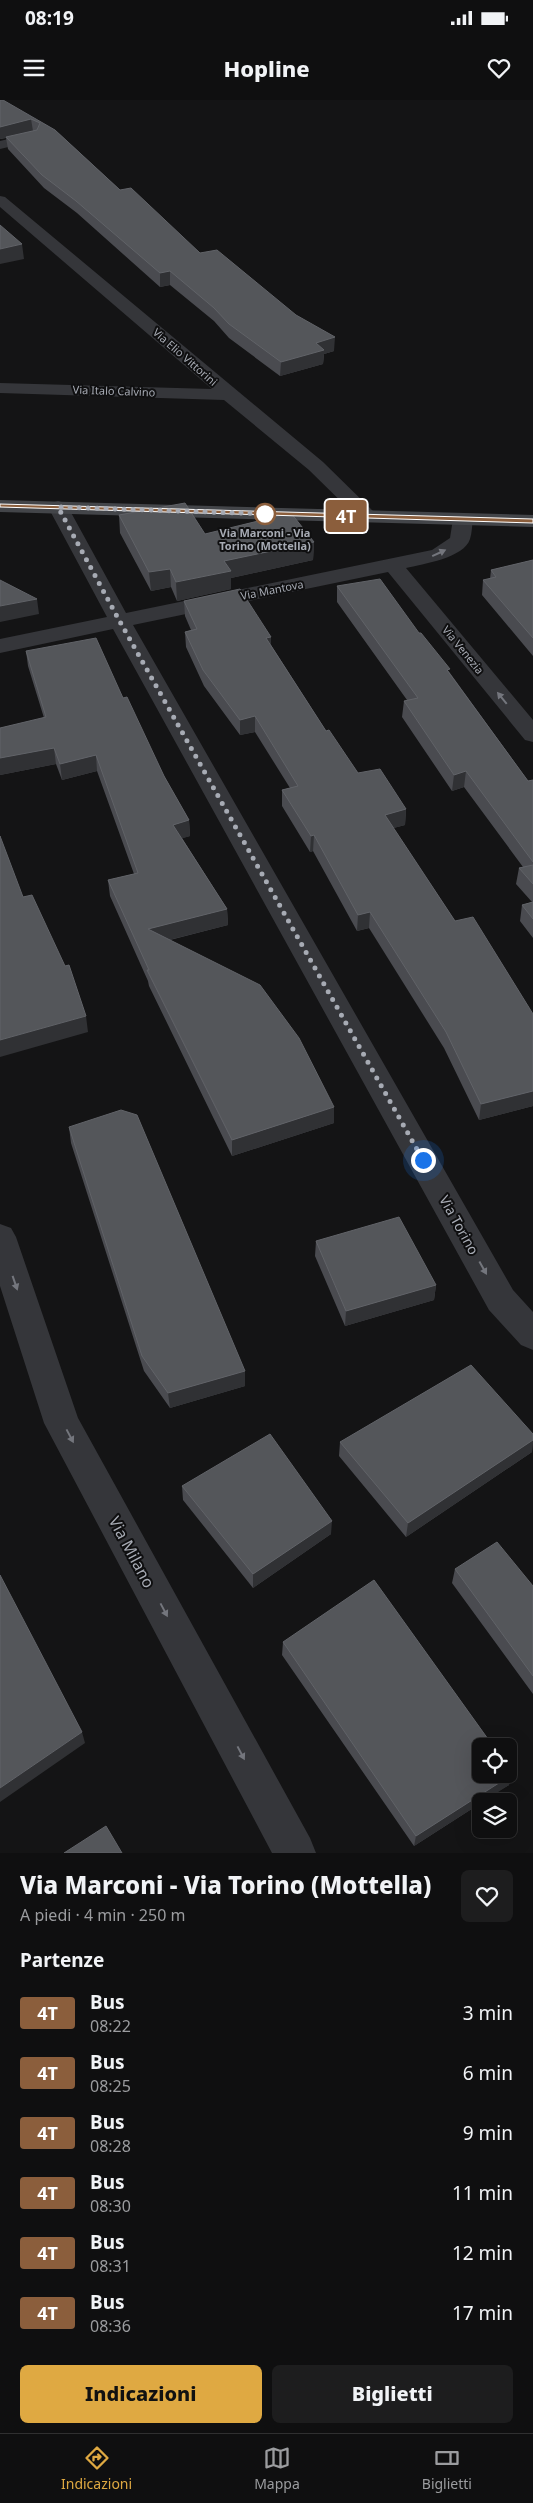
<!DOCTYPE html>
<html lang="it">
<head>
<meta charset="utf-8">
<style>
  body { margin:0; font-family:"Noto Sans",sans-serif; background:#1d1d1e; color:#f1f3f6; height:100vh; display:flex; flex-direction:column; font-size:19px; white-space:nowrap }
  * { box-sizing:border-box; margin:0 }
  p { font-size:16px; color:#9b9c9f }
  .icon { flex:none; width:28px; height:28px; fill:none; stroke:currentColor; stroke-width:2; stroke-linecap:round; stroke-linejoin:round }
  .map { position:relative; height:1753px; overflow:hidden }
  .panel { display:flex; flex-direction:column; background:#0f0f10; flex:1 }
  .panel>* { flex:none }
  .badge { padding:0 10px; border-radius:4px; font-size:18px; line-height:32px }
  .controls { position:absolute; left:472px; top:1638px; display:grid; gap:10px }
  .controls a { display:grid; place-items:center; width:45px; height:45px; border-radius:8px; background:#0f0f10; box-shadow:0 5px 20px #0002,0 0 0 1px #2f2f30; font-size:25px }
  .you { position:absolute; width:25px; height:25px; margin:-12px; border:4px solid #fff; border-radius:50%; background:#1a73e8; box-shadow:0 0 0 8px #1a73e833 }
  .map>.badge { position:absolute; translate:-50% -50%; box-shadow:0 0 0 2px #fff }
  h2 { padding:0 20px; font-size:19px; line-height:45px }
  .round { display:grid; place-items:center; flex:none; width:52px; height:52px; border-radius:8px; background:#1d1d1e }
  .summary { display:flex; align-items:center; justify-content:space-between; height:85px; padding:0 20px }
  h1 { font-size:24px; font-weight:800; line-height:38px }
  .button { display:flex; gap:10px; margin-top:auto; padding:10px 20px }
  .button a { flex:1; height:58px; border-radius:8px; background:#dfa942; color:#111; font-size:20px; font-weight:800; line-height:58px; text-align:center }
  .button a+a { background:#1d1d1e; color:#f1f3f6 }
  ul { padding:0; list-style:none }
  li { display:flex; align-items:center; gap:15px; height:60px; padding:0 20px }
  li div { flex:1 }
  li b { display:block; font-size:19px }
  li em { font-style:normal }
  li .badge { min-width:55px; font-weight:700; text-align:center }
  .status { display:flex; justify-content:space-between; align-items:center; height:35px; padding:0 25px; background:#0f0f10; direction:ltr }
  .status svg { height:14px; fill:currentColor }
  header { display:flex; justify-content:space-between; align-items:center; height:65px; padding:0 20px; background:#0f0f10; font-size:22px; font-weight:800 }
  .menu { display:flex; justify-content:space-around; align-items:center; height:70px; border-top:1px solid #2f2f30; background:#0f0f10; font-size:14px; color:#9b9c9f }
  .menu a { display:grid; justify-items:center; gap:2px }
  .menu .selected { color:#dfa942 }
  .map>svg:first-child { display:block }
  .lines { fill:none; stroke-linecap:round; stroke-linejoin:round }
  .street { fill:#35363a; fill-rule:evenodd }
  .secondary { fill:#434549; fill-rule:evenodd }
  .wall { fill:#4a4b50 }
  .shaded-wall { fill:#303134 }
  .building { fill:#54565a; stroke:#616368 }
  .oneway { fill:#74767d }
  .line { fill:#8b5e3c; stroke:#fff }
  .walk { stroke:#a7abb4; stroke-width:5; stroke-dasharray:0 9 }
  .stop-dot { fill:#fff; stroke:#8b5e3c; stroke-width:2.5 }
  .labels { text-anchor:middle; stroke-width:4; stroke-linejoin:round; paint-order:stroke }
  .far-street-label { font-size:11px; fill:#a7abb4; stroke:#0f0f10 }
  .far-stop-label { font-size:11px; font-weight:bold; fill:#a7abb4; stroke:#0f0f10 }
  .street-label { font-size:14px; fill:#a7abb4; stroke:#0f0f10 }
  .near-street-label { font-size:16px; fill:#a7abb4; stroke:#0f0f10 }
</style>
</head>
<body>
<div class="status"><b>08:19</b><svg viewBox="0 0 49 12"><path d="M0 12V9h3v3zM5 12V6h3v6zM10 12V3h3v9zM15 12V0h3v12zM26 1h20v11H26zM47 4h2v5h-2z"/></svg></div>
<header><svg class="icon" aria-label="menu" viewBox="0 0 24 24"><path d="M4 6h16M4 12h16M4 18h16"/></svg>Hopline<svg class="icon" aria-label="heart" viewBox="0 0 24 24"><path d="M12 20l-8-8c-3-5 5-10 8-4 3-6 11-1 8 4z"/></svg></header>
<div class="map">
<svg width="533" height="1753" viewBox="0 0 533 1753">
  <rect width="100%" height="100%" fill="#141415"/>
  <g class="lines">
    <!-- street -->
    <path class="street" d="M33 33 40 37 38 40 0 49V41Z
      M0 96 5 97 323 362 375 413 378 417 375 421H361L309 370 224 300 0 293V283L212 289 0 107Z
      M58 401 65 403 68 407 126 513 432 450 450 438 453 419 456 415H470L473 419C472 425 472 433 470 439 464 458 423 464 406 468L533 620V642L525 640 388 472 133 525 513 1190 533 1212V1250L521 1245 489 1210 113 529 0 553V539L107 517 48 407 51 403Z
      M0 1124 11 1128 16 1137 78 1318 310 1738 316 1753H272L44 1323 0 1186Z"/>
    <!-- secondary -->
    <path class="secondary" d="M0 400 533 415V427L0 412Z"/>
  </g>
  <!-- wall -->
  <path class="wall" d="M0 0 55 30 120 90 200 153 334 251 324 254 323 264 280 276 229 238 214 221 170 185 160 187 77 113 44 88 8 49 6 38 0 39Z
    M119 415 205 434 314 442 313 460 231 478V489L177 501 171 487 151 491 120 433Z
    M533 460V556L482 495 483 480 490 479 491 470Z
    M337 486 419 533 450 573 528 681 533 680V838L520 821 522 805 532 802 516 784 519 768 523 767 464 687 452 691 402 617 404 601 407 600 337 502Z
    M184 501 271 545 326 631 358 673 406 709 405 725 393 728 455 821 533 914V1006L479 1020 444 948 369 828 357 831 313 751 310 752 282 706V690L290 688 255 632 240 635 204 586 186 547 185 532 191 530 185 516Z
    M26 551 123 598 164 676 189 720 190 736 182 738 227 809 228 825 170 840 334 1023 232 1056 149 886 148 881 110 796 108 780 134 774 97 671 62 680 56 664 0 675V628L44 618 28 566Z
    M69 1027 245 1286 170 1308 144 1271 71 1043Z
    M316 1141 436 1185 434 1200 345 1226 315 1156Z
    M533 1334 532 1352 406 1437 339 1356 340 1342Z
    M182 1386 331 1434 253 1488 183 1400Z
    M455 1469 533 1486V1594L452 1483Z
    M283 1542 509 1685 481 1701V1703L414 1746 282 1555Z"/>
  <!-- shaded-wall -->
  <path class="shaded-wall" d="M31 19 33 31 0 39V27Z
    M22 144 24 159 0 164V149Z
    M170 171V185L160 187V173Z
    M335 237 334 251 324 254 323 264 280 276 281 262 316 243Z
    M314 442 313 460 231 478V489L177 501 176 482 224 461Z
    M170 469 171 487 151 491 149 472Z
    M37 499 39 514 0 522V506Z
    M271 537V553L266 538Z
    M255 616V632L240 635V620Z
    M54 648 56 664 0 675V658Z
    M96 655 97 671 62 680 60 664Z
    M466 671 464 687 452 691 454 675Z
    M406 709 405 725 383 731 385 715Z
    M189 720 190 736 174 741 173 725Z
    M314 735 313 751 310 752 311 736Z
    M227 809 228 825 149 845 148 829Z
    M370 812 369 828 357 831 358 815Z
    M86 916 88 932 0 957V940Z
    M533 991V1006L479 1020 481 1004Z
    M334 1007V1023L232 1056V1040Z
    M436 1185 434 1200 345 1226 346 1211Z
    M245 1271V1286L170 1308 168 1293Z
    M533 1340 532 1352 406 1437 408 1423Z
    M332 1421 331 1434 253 1488V1474Z
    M82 1632 85 1643 0 1702V1688Z
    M513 1674 509 1685 484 1701H481V1703L414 1746 416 1736Z"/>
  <!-- building -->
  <path class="building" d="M0 0H3L55 30 120 90 131 88 200 153 217 150 296 215 335 237 316 243 324 250 281 262 229 224 214 208 170 171 160 173 76 101 42 75 6 37 37 30 40 23 31 19 0 27Z
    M0 125 22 144 0 149Z
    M185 403 205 434 291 413 314 442 224 461 231 471 176 482 170 469 149 472 119 415Z
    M533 460V538L483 480 496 477 491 470Z
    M380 479 419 533H421L450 569 447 570 528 681 533 680V762L466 671 454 675 404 601 418 598 337 486Z
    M0 480 37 499 0 506Z
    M240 489 271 537 266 538 326 631 329 630 358 673 380 669 406 709 385 715 455 821 473 817 533 914V991L481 1004 446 932 370 812 358 815 314 735 311 736 282 690 298 686 255 616 240 620 203 570 185 532 197 529 184 501Z
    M96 538 123 598 127 597 164 676 189 720 173 725 227 809 148 829 260 885 299 938 334 1007 232 1040 147 870H149L108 780 138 773 96 655 60 664 54 648 0 658V628L46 617 26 551Z
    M0 736 23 797 32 795 65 866 69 865 86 916 0 940Z
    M533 765V784L519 768Z
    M533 802V819L522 805Z
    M121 1010 137 1015 245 1271 168 1293 142 1256 69 1027Z
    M399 1117 436 1185 346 1211 316 1141Z
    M471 1265 533 1334V1340L408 1423 340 1342Z
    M270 1334 332 1421 253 1474 182 1386Z
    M497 1442 533 1486V1576L455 1469Z
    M0 1475 82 1632 0 1688Z
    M374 1480 493 1646H481V1674H509V1668L513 1674 416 1736 283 1542Z
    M106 1726 122 1753H64Z"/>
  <!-- one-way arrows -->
  <defs><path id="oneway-solid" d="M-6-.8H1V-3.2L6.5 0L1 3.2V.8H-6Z" transform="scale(1.25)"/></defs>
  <g class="oneway">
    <use href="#oneway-solid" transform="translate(439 453) rotate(-25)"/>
    <use href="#oneway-solid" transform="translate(502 598) rotate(-129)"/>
    <use href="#oneway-solid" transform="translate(483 1168) rotate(61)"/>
    <use href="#oneway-solid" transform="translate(15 1183) rotate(71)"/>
    <use href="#oneway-solid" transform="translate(70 1336) rotate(62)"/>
    <use href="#oneway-solid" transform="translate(164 1510) rotate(62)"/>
    <use href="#oneway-solid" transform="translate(241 1653) rotate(62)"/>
  </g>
  <!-- line -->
  <path class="line" d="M0 404 533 419V423L0 407Z"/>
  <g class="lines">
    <!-- walk -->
    <path class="walk" d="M265 414H271L58 407 119 520 423 1060"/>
  </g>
  <!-- markers -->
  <circle class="stop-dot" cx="265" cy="414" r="10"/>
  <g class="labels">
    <!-- far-street labels -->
    <g class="far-street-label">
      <text transform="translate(185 257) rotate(41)" y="4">Via Elio Vittorini</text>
      <text transform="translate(114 291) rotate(2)" y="4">Via Italo Calvino</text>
      <text transform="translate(272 490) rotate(-11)" y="4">Via Mantova</text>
      <text transform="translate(463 550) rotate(51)" y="4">Via Venezia</text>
    </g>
    <!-- far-stop labels -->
    <g class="far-stop-label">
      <text x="265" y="437">Via Marconi - Via<tspan x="265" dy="13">Torino (Mottella)</tspan></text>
    </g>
    <!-- street labels -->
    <g class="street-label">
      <text transform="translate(459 1125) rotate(61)" y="5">Via Torino</text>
    </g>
    <!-- near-street labels -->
    <g class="near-street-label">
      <text transform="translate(132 1452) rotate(62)" y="6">Via Milano</text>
    </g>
  </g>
</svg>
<div class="controls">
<a><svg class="icon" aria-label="locate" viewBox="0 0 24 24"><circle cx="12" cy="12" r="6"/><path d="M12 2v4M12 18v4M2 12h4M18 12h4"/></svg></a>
<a><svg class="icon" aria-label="layers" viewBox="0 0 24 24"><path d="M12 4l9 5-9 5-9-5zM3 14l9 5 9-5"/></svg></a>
</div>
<div class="you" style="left:423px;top:1060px"></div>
<b class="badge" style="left:346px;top:416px;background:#8b5e3c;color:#fff">4T</b>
</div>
<section class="panel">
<div class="summary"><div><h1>Via Marconi - Via Torino (Mottella)</h1><p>A piedi · 4 min · 250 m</p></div><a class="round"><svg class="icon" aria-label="heart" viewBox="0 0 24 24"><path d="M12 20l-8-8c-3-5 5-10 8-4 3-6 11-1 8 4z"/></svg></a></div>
<h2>Partenze</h2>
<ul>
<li><span class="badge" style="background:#8b5e3c;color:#fff">4T</span><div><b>Bus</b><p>08:22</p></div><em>3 min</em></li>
<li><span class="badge" style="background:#8b5e3c;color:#fff">4T</span><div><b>Bus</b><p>08:25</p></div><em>6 min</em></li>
<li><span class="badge" style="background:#8b5e3c;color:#fff">4T</span><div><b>Bus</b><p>08:28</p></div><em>9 min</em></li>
<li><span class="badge" style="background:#8b5e3c;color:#fff">4T</span><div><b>Bus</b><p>08:30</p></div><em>11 min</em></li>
<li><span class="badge" style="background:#8b5e3c;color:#fff">4T</span><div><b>Bus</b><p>08:31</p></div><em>12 min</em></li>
<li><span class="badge" style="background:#8b5e3c;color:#fff">4T</span><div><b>Bus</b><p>08:36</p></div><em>17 min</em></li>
</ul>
<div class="button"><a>Indicazioni</a><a>Biglietti</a></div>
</section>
<nav class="menu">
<a class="selected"><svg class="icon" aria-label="directions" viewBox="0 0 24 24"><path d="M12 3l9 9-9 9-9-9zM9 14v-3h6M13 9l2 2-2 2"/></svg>Indicazioni</a>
<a><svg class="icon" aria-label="map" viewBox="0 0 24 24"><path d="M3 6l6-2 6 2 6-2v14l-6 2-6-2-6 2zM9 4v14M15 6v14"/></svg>Mappa</a>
<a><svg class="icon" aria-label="tickets" viewBox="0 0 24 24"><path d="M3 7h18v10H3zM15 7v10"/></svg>Biglietti</a>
</nav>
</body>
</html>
